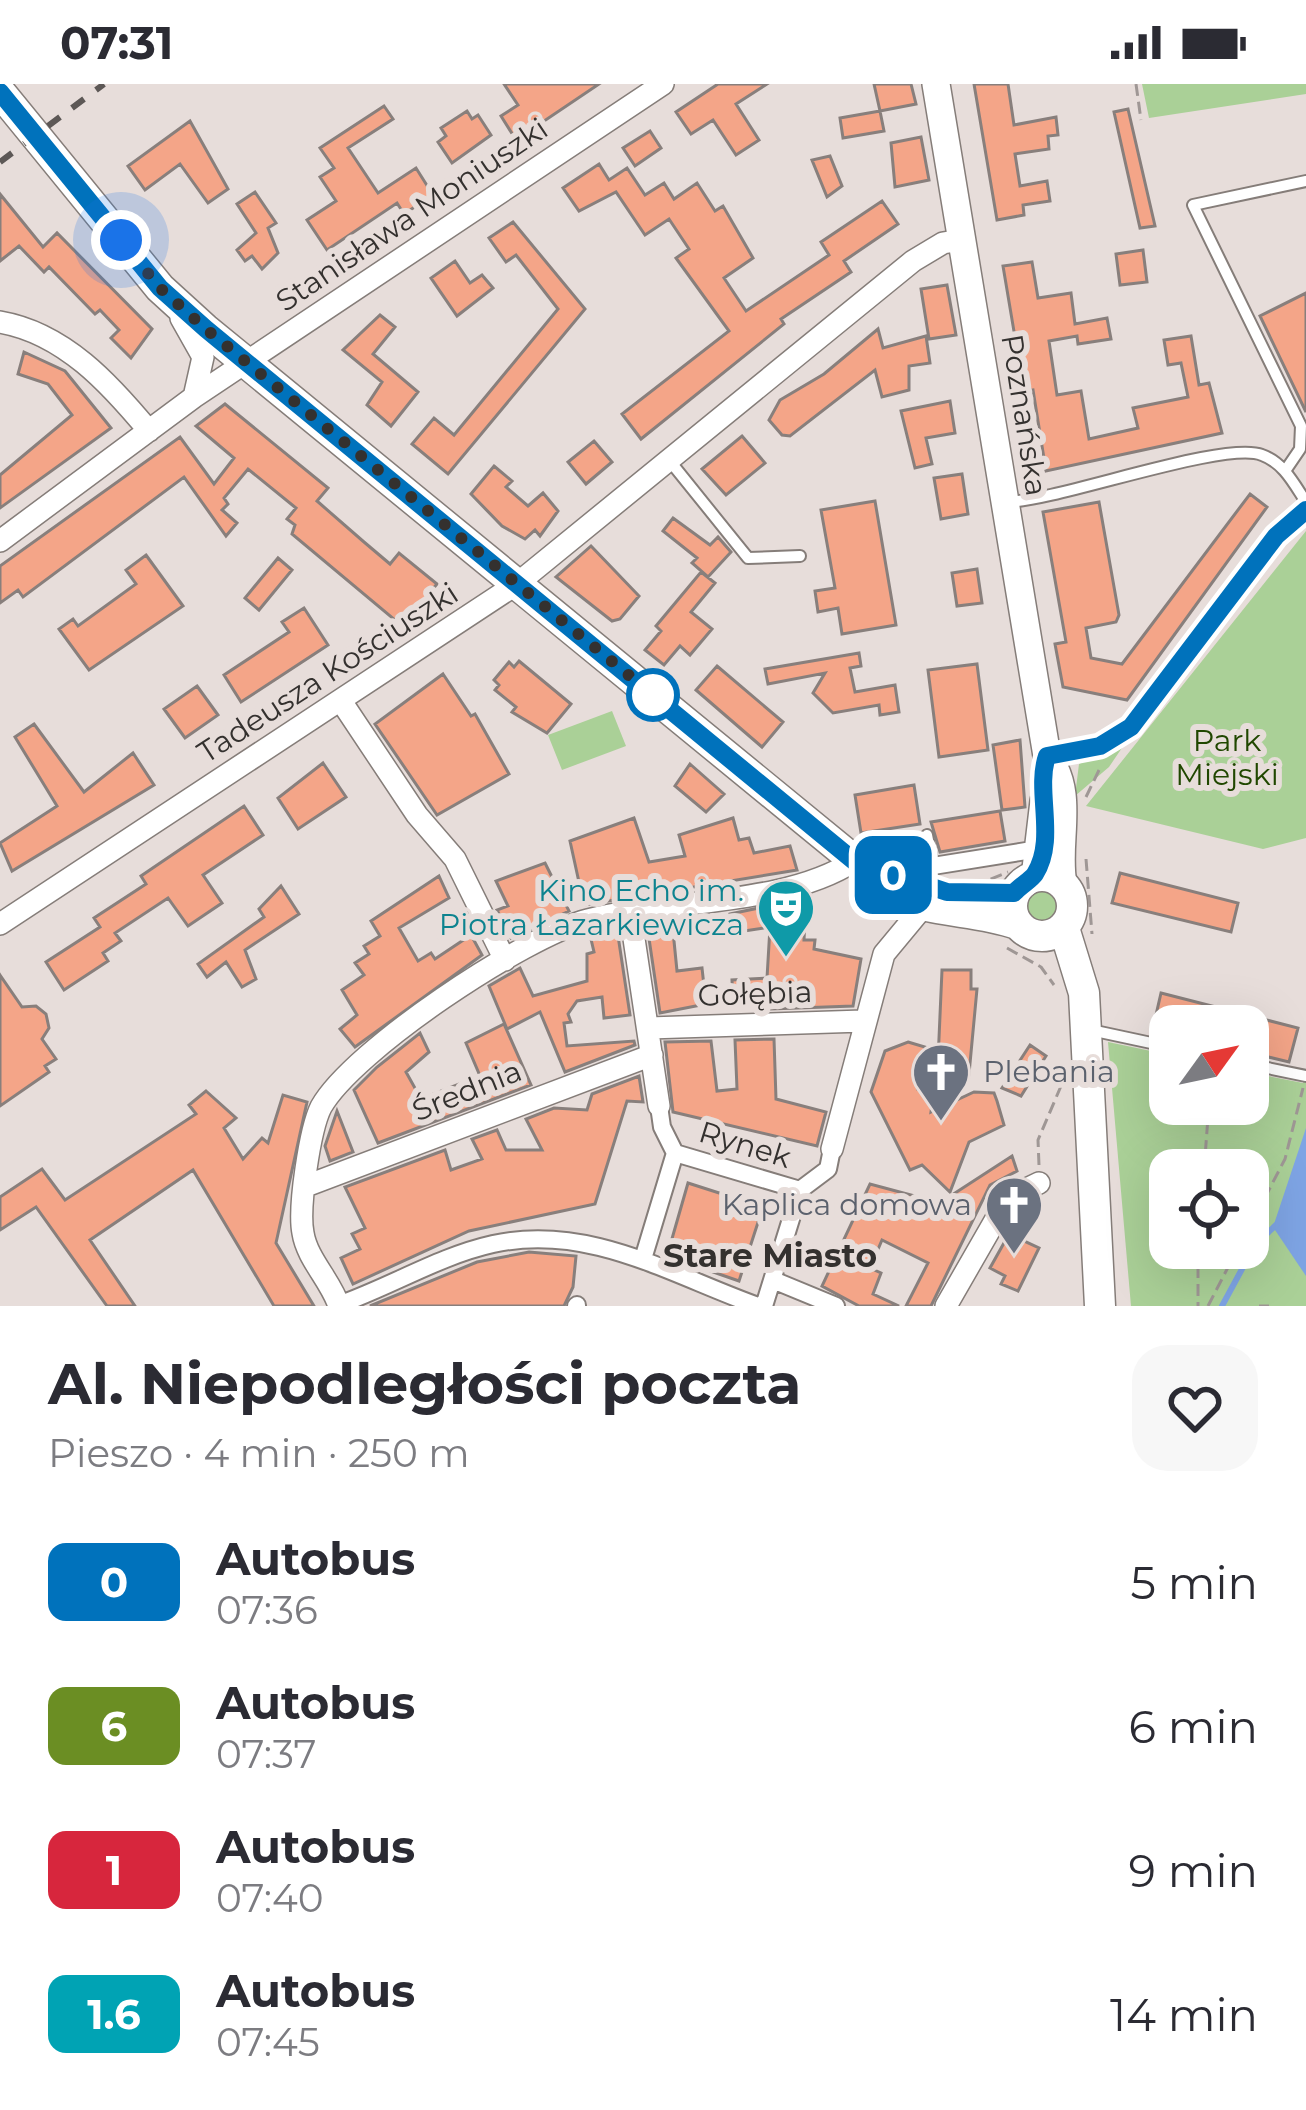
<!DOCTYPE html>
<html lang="pl">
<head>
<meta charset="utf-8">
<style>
  body { margin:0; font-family:Montserrat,sans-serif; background:#f7f7f7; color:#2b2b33; height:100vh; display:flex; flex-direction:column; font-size:45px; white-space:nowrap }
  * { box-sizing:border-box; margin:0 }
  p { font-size:39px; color:#7c7c81 }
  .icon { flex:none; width:66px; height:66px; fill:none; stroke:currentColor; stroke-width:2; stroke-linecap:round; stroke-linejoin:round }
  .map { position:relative; height:1222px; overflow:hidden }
  .details { display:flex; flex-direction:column; background:#fff; flex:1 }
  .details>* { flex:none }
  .badge { padding:0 24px; border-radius:18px; font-size:42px; line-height:78px }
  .needle { width:78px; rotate:57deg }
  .tools { position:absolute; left:1149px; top:921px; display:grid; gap:24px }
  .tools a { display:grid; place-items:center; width:120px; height:120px; border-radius:24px; background:#fff; box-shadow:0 12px 48px #0002; font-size:60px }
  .you { position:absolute; width:60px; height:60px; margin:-30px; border:9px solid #fff; border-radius:50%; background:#1a73e8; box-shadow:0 0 0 18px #1a73e833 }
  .map>.badge { position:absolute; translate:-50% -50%; box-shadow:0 0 0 6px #fff }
  .round { display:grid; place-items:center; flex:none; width:126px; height:126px; border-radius:36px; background:#f7f7f7 }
  .overview { display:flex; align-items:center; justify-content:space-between; height:204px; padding:0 48px }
  h1 { font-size:57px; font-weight:700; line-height:90px }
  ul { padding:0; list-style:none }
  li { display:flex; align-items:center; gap:36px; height:144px; padding:0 48px }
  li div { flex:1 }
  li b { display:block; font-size:45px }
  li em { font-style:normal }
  li .badge { min-width:132px; font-weight:700; text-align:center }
  .status { display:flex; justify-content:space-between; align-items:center; height:84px; padding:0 60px; background:#fff; direction:ltr }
  .status svg { height:33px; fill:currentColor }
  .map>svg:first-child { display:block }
  .green { fill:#aad097; fill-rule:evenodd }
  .water { fill:#7ea4e4 }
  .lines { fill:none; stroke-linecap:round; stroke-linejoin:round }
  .stream { stroke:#7ea4e4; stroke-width:6 }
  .building { fill:#f4a588; stroke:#887f7c; stroke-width:3 }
  .service-casing { stroke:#857d79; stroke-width:14 }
  .pedestrian-casing { stroke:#857d79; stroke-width:20 }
  .minor-casing { stroke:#857d79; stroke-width:24 }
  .tertiary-casing { stroke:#857d79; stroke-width:30 }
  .secondary-casing { stroke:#857d79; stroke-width:33 }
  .path { stroke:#9f9795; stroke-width:3; stroke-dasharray:12 6; stroke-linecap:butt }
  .service { stroke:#fff; stroke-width:10 }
  .pedestrian { stroke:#fff; stroke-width:16 }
  .minor { stroke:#fff; stroke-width:21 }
  .tertiary { stroke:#fff; stroke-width:27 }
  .secondary { stroke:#fff; stroke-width:30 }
  .rail { stroke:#5d5856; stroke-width:6; stroke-dasharray:15 15; stroke-linecap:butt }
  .line-casing { stroke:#fff; stroke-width:27 }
  .line { stroke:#0072bc; stroke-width:18 }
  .walk { stroke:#34312f; stroke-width:12; stroke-dasharray:0 21.6 }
  .stop-dot { fill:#fff; stroke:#0072bc; stroke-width:6 }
  .labels { text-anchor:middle; stroke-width:12; stroke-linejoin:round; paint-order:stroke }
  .street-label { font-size:30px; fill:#34312f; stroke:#e7ddda }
  .park-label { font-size:30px; fill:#204700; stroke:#e7ddda }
  .culture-label { font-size:30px; fill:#0d838f; stroke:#e7ddda; text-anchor:end }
  .worship-label { font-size:30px; fill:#5b616d; stroke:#e7ddda; text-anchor:start }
  .neighbourhood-label { font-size:33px; font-weight:bold; fill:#34312f; stroke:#e7ddda }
</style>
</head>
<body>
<div class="status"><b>07:31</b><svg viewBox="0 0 49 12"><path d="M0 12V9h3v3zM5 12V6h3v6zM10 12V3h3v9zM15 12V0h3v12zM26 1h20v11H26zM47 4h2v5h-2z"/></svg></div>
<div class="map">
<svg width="1306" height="1222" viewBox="0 0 1306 1222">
  <rect width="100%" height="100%" fill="#e7ddda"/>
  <!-- green -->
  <path class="green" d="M1142 0H1306V10L1149 34Z
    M1306 447V754L1263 765 1086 722Z
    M612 627 626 662 562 686 548 651Z
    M1128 655 1109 683 1075 712 1079 680Z
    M1026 822a17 17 0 1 1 34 0a17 17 0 1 1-34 0Z
    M1108 958 1170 971V1020H1248V988L1303 999 1306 989V1222H1131ZM1170 1086H1248V1164H1170Z"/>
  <!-- water -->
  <path class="water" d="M1306 1044V1192L1273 1143Z"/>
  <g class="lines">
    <!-- stream -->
    <path class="stream" d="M1222 1222 1255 1161 1276 1141"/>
  </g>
  <!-- building -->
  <path class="building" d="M504 0H599L516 56 501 32 518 21Z
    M718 0H767L736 20 759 56 736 71 713 36 691 50 676 28Z
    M874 0H911L916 20 880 27Z
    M974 0H1008L1014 41 1056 33 1058 51 1048 52 1049 65 1015 70 1020 102 1047 97 1050 117 1023 121 1024 131 997 136Z
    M384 22 393 35 348 64 378 109 416 84 433 111 404 130 397 119 327 166 307 136 336 117 320 93 334 84 320 64Z
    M1128 25 1155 142 1140 144 1114 28Z
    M467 27 472 35 478 31 491 51 452 79 438 58 446 52 441 44Z
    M880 27 884 47 843 54 840 34Z
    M190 37 228 105 208 119 180 80 145 106 128 82Z
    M650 47 661 64 635 82 623 64Z
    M921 53 929 96 895 103 891 59Z
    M830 72 842 102 827 113 812 76Z
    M599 80 609 96 627 84 645 111 664 99 674 115 697 99 715 127 723 122 753 174 724 194 746 227 829 171 821 158 882 117 898 140 844 177 851 188 781 235 784 240 641 355 622 330 729 247 676 174 689 165 669 135 645 151 616 108 579 127 563 104Z
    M255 108 276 139 268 144 278 169 262 185 252 172 245 177 237 166 256 149 237 120Z
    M0 110 43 163 57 149 152 245 131 274 111 254 119 246 100 226 95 230 49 183 44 188 19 162 0 177Z
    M513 138 585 225 448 390 412 360 434 334 454 351 558 225 516 171 506 178 489 154Z
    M1143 166 1147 198 1120 201 1116 170Z
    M455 177 470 199 482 191 493 204 457 232 431 194Z
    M1032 178 1038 214 1071 209 1075 240 1107 234 1111 255 1078 260 1077 252 1049 257 1057 311 1081 307 1089 355 1138 344 1133 324 1188 313 1181 279 1168 281 1164 256 1191 252 1199 301 1209 299 1222 349 1046 387 1033 306 1024 307 1003 182Z
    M947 201 956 251 929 255 921 205Z
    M1306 209V328L1260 232Z
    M380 231 395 243 373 270 418 308 391 342 367 321 382 298 343 266Z
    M878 245 883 264 926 252 930 279 909 282V306L882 313 875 286 790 352 782 351 769 336 780 316 824 290Z
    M24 268 65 287 111 344 0 424V391L72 331 48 300 18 290Z
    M950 317 955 349 926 354 932 380 915 384 901 327Z
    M225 320 328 404 317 417 364 458 390 480 399 469 437 500 402 542 292 450 295 441 287 435 296 424 248 385 224 414 228 420 222 426 237 439 226 452 184 393 23 513 18 506 0 519V482L180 353 214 400 234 374 196 342Z
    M742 352 765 379 726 411 702 385Z
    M594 357 612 378 586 400 568 378Z
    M494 382 512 397 506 403 528 422 543 409 558 427 540 452 535 446 525 455 502 442 471 410Z
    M962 390 968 430 941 435 934 394Z
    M1250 410 1267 423 1127 616 1063 603 1055 560 1066 558 1043 428 1099 418 1119 531 1116 538 1086 544 1091 574 1122 580Z
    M875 417 896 541 842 550 838 524 818 528 815 507 835 504 821 426Z
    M673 434 710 461 718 453 731 468 708 493 692 479 697 474 663 447Z
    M591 462 639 512 620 535 612 537 556 493Z
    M146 471 183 522 89 586 59 545 73 535 78 542 136 500 126 486Z
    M278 474 292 486 259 526 245 514Z
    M977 485 982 519 957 522 952 489Z
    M701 488 715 499 691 528 712 545 690 571 680 562 664 581 645 566 661 547 656 542Z
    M304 524 328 561 241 618 224 591 289 548 282 538Z
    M859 569 861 582 850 584 855 608 895 601 899 628 880 631 879 621 833 629 813 609 825 589 768 600 765 585Z
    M519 577 571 620 547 649 512 628 516 623 495 606 499 601 494 596 509 578 514 583Z
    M977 580 988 666 939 673 928 586Z
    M717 582 783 638 762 663 696 606Z
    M443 590 471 632 475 630 509 690 437 731 375 640Z
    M197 602 218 631 185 654 164 625Z
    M34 640 84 708 133 669 154 701 12 787 0 759 57 722 15 653Z
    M1020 656 1025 723 1002 726 993 661Z
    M323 679 346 713 298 745 278 714Z
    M690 680 724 710 706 728 675 702Z
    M914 701 920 740 861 749 855 711Z
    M244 722 263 751 203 791 222 819 188 842 168 814 115 849 121 857 103 869 108 877 64 906 46 878 100 843 94 834 146 800 141 792Z
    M1000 727 1005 757 940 768 931 738Z
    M634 734 649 778 685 772 679 751 733 734 739 756 749 754 754 769 790 762 797 786 584 821 570 757Z
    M545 779 569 827 511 854 497 826 508 822 496 797Z
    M1120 789 1238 819 1231 848 1112 819Z
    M439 792 449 814 399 844 418 877 431 869 435 875 471 851 482 871 355 963 340 945 357 931 342 906 364 891 355 879 369 870 364 862 380 852 371 837Z
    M281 802 299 830 245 866 256 895 242 903 226 878 207 893 198 880 264 833 259 825Z
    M806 814 804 856H815L814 865 861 875 853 922 771 925 769 912 733 917 732 896 767 894 770 843 731 849 730 830Z
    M672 837 677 887 702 884 706 920 660 929 647 841Z
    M617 845 630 931 604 934 602 913 577 917 568 930 571 938 564 939 567 962 634 957 635 961 565 988 540 928 507 945 489 902 520 884 533 912 587 897V870L594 868 590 851Z
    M942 886H971V905H977L969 990 938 977Z
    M0 891 22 923 36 922 46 930 49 944 42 955 56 975 45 982 49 988 0 1022Z
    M1161 909 1298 944 1289 978 1248 968V942H1170V949L1153 944Z
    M504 940 531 1001 378 1059 354 1006 377 983 420 949 429 968 406 988 421 1015 480 992 466 959Z
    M774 955 776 1015 826 1028 817 1062 673 1028 665 958 711 957 717 1007 737 1005 735 956Z
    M908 958 925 963 918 1005 934 1006 931 1028 974 1008 994 1009 997 1017 1004 1041 969 1058 950 1108 922 1081 910 1086 871 1008 885 967Z
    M1030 961 1046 972 1021 1012 1002 1004Z
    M639 992 643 1018 627 1017 595 1120 469 1147 353 1200 341 1174 360 1165 352 1150 365 1144 345 1103 445 1066 451 1086 482 1075 472 1055 497 1046 506 1066H542L526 1035 554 1024 587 1026 592 1010Z
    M206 1007 236 1034 224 1044 243 1075 262 1054 268 1059 283 1011 307 1018 276 1159 314 1222H274L193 1086 90 1156 135 1222H107L36 1123 0 1146V1113L42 1085 65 1116 196 1030 189 1021Z
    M337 1027 353 1068 330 1077 325 1062Z
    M1012 1072 1017 1087 990 1101 931 1222H906L928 1179 882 1156 870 1184 881 1189 873 1210 899 1222H859L822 1202 870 1100 967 1126 952 1111Z
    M688 1099 763 1123 739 1197 667 1172Z
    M1009 1150 1039 1164 1018 1207 1001 1200 1005 1192 990 1184Z
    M529 1168 576 1172 573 1203 564 1222H370L477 1178Z"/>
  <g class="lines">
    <!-- service casing -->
    <g class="service-casing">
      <path id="service" d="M669 376 748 474 800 472
        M1285 387 1300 365 1301 342 1193 121 1306 97
        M1008 418C1060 416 1225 356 1262 371 1284 379 1294 400 1306 418
        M923 802 933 782 927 751
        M1100 948 1170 963
        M1248 980 1306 992"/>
    </g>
    <!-- pedestrian casing -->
    <g class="pedestrian-casing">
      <path id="pedestrian" d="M933 782 1026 767
        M675 1069 800 1106
        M643 1175 675 1069 662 1043 659 1022
        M773 1196 836 1222
        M338 1221C390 1203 439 1172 493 1160 589 1139 671 1191 758 1222
        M576 1222 577 1221
        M764 1222 800 1106 828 1085 832 1065"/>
    </g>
    <!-- minor casing -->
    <g class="minor-casing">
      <path id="minor" d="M181 234 203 273 194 313
        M0 238C64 249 110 300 149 347
        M0 457 194 313 663 0
        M341 617 417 731 455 775 505 876
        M1047 672 1100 662 1131 643 1276 452 1306 426
        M630 828 659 1022
        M0 840 518 499 913 177 943 159 961 156
        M649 944 863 937
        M832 1065 884 870 923 823
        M306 1102 652 971
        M339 1222C331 1197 307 1175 303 1149 298 1124 310 1045 321 1023 353 966 525 852 588 836 670 815 785 822 854 777
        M946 1222 1008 1114 1039 1099"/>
    </g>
    <!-- tertiary casing -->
    <g class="tertiary-casing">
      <path id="tertiary" d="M936 0 1047 672C1076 710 1055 758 1063 800
        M1035 793 1044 717"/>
    </g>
    <!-- secondary casing -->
    <g class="secondary-casing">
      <path id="secondary" d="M0 8 160 204 205 245 861 782C903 835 960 820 1017 840
        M1012 822a30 30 0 1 1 60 0a30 30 0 1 1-60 0Z
        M1064 844 1084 909 1100 1222"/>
    </g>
    <!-- path -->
    <path class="path" d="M1136 0 1141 36
      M1086 713 1100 684
      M1086 775 1092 850
      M974 802 1008 788
      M1007 864 1041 883 1054 901
      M1039 1081 1038 1056 1064 995
      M1204 1086 1209 1020
      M1248 1146 1285 1075 1303 1004
      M1198 1164V1222
      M1208 1222 1238 1164
      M1259 1222H1269"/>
    <!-- service -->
    <use href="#service" class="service"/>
    <!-- pedestrian -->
    <use href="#pedestrian" class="pedestrian"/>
    <!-- minor -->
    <use href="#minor" class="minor"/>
    <!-- tertiary -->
    <use href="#tertiary" class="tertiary"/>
    <!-- secondary -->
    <use href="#secondary" class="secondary"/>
    <!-- rail -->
    <path class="rail" d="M0 78 104 0"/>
  </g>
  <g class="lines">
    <!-- line casing -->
    <g class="line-casing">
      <path id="line" d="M0 8 160 204 206 245 854 777 947 808 1014 809C1020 802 1031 796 1035 790 1057 755 1035 707 1047 672L1100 662 1131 643 1276 452 1306 426"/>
    </g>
    <!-- line -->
    <use href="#line" class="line"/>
    <!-- walk -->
    <path class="walk" d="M121 156 160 204 206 245 653 611"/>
  </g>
  <!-- icons -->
  <defs>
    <g id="theatre-pin" transform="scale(3)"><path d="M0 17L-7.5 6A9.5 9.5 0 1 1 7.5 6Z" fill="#0f9aa8" stroke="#e7ddda"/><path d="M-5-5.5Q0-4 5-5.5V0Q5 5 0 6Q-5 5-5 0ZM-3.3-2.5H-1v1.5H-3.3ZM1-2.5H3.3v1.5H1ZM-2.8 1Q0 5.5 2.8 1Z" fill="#fff"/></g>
    <g id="church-pin" transform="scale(3)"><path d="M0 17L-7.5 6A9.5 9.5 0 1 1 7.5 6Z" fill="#6b7280" stroke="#e7ddda"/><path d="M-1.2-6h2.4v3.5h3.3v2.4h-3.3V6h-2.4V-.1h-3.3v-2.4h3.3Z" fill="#fff"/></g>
  </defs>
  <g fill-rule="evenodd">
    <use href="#theatre-pin" x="786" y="824"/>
    <use href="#church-pin" x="941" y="988"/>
    <use href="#church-pin" x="1014" y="1121"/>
  </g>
  <!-- markers -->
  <circle class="stop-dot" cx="653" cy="611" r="24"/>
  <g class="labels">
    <!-- street labels -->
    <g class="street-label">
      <text transform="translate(412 131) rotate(-34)" y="10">Stanisława Moniuszki</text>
      <text transform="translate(1024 331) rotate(81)" y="10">Poznańska</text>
      <text transform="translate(328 589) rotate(-33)" y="10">Tadeusza Kościuszki</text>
      <text transform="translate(755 910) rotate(-2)" y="10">Gołębia</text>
      <text transform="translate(467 1007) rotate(-22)" y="10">Średnia</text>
      <text transform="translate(745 1061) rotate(17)" y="10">Rynek</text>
    </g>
    <!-- park labels -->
    <g class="park-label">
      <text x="1227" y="667">Park<tspan x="1227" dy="34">Miejski</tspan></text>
    </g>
    <!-- culture labels -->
    <g class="culture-label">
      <text x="744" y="817">Kino Echo im.<tspan x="744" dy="34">Piotra Łazarkiewicza</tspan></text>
    </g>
    <!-- worship labels -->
    <g class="worship-label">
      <text x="983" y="998">Plebania</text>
      <text x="972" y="1131" text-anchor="end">Kaplica domowa</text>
    </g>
    <!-- neighbourhood labels -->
    <g class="neighbourhood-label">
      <text x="770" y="1183">Stare Miasto</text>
    </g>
  </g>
</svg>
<div class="tools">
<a><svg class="needle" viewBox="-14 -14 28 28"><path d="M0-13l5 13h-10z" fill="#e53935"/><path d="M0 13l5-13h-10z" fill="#7c7c81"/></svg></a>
<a><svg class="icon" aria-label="locate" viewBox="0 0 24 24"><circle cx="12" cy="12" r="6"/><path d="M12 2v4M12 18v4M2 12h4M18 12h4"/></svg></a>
</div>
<div class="you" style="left:121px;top:156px"></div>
<b class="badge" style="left:893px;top:791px;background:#0072bc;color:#fff">0</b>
</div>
<section class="details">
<div class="overview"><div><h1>Al. Niepodległości poczta</h1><p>Pieszo · 4 min · 250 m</p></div><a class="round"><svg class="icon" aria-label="heart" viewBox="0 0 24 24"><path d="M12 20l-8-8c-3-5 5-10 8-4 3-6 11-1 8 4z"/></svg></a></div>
<ul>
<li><span class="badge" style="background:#0072bc;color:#fff">0</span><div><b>Autobus</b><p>07:36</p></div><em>5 min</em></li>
<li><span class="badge" style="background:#6b8e23;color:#fff">6</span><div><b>Autobus</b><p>07:37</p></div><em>6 min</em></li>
<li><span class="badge" style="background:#d7263d;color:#fff">1</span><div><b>Autobus</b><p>07:40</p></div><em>9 min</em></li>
<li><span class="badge" style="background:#00a3b4;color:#fff">1.6</span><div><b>Autobus</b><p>07:45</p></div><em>14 min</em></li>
</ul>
</section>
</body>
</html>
